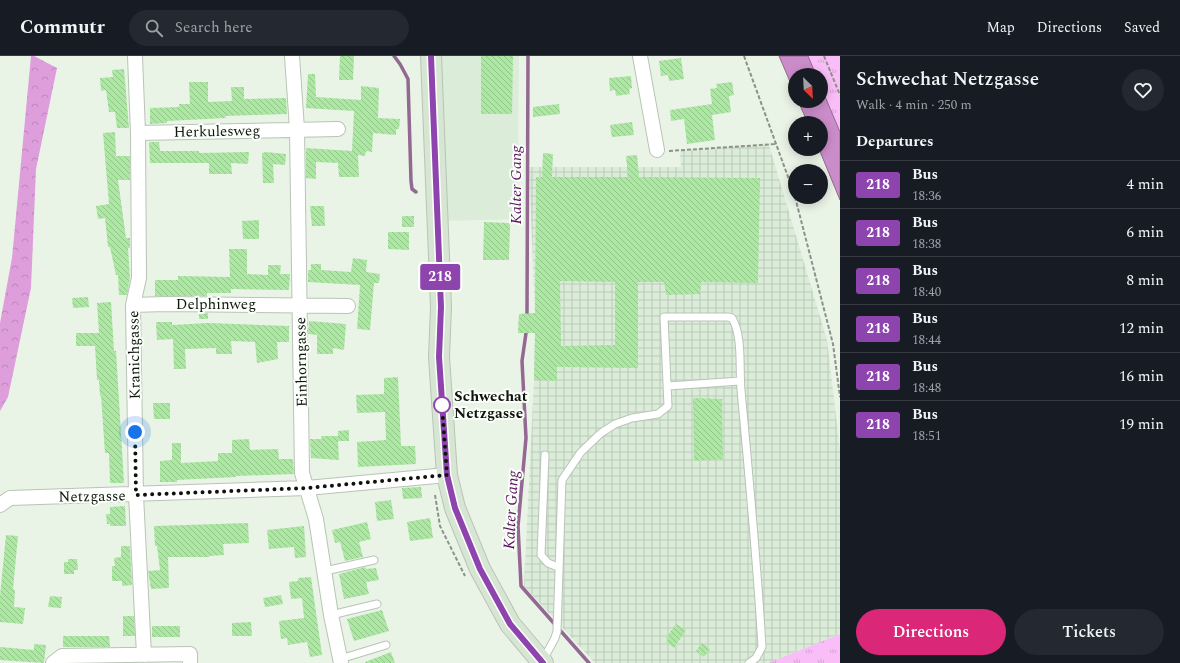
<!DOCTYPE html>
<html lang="en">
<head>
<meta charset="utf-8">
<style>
  body { margin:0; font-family:Spectral,serif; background:#242831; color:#f1f3f6; height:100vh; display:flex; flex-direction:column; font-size:15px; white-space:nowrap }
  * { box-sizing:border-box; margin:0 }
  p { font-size:13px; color:#9ea1a6 }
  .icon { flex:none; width:22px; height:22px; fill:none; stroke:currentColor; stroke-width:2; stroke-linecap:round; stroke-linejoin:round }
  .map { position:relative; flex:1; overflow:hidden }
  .sheet { display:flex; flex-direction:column; background:#171b24; width:340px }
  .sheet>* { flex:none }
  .badge { padding:0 8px; border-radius:3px; font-size:14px; line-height:26px }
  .needle { width:26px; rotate:156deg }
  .buttons { position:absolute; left:788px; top:12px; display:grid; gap:8px }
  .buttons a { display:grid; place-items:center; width:40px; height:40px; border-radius:50%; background:#171b24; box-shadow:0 2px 10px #0003; font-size:20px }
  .you { position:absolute; width:20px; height:20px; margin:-10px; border:3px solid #fff; border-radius:50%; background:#1a73e8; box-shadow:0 0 0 6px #1a73e833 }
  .map>.badge { position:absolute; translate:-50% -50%; box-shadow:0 0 0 2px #fff }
  h2 { padding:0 16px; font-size:15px; line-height:36px }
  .round { display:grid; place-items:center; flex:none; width:42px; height:42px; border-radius:21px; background:#242831 }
  .head { display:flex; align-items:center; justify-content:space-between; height:68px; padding:0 16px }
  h1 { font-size:19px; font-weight:600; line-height:30px }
  .button { display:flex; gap:8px; margin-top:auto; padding:8px 16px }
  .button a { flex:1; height:46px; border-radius:24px; background:#db2777; color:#fff; font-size:16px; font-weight:600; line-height:46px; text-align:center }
  .button a+a { background:#242831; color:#f1f3f6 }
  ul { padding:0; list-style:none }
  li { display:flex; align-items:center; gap:12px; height:48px; padding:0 16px; border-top:1px solid #363941 }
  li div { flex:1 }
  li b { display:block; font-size:15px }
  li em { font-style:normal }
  li .badge { min-width:44px; font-weight:700; text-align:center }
  header { display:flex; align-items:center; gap:24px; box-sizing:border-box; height:56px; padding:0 20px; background:#171b24; border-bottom:1px solid #363941 }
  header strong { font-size:19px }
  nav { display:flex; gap:22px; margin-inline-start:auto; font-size:14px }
  .search { width:280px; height:36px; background:#242831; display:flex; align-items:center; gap:10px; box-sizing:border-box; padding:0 14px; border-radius:22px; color:#9ea1a6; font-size:15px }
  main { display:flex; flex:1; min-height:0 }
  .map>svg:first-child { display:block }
  .built { fill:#dbecd9 }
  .industrial { fill:url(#industrial-grid) }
  .grass { fill:url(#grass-tufts) }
  .forest { fill:url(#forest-crowns) }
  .water { fill:#cb8dca; stroke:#936892 }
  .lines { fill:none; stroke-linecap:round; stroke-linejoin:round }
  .stream { stroke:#936892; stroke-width:3.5 }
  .building { fill:url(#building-back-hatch); fill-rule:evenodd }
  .service-casing { stroke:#b9c4b7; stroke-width:9 }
  .minor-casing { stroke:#b9c4b7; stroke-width:16 }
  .secondary-casing { stroke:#b9c4b7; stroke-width:22 }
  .path { stroke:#8b9389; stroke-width:2; stroke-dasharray:4 2; stroke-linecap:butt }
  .service { stroke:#fff; stroke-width:7 }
  .minor { stroke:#fff; stroke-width:14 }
  .secondary { stroke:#d6e6d3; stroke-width:20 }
  .line-casing { stroke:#fff; stroke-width:9 }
  .line { stroke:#8e44ad; stroke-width:6 }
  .walk { stroke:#0f130e; stroke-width:4; stroke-dasharray:0 7.2 }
  .stop-dot { fill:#fff; stroke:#8e44ad; stroke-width:2 }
  .labels { text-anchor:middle; stroke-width:4; stroke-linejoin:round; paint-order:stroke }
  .street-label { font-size:15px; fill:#0f130e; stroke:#fafffa }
  .stop-label { font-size:15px; font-weight:bold; fill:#0f130e; stroke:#fafffa; text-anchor:start }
  .water-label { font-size:16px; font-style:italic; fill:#5c115e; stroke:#fafffa }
</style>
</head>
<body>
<header>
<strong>Commutr</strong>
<div class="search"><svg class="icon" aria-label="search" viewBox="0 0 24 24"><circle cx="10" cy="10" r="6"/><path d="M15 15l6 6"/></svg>Search here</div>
<nav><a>Map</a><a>Directions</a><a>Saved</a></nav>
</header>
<main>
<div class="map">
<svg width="840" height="607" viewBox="0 0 840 607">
  <defs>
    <pattern id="industrial-grid" width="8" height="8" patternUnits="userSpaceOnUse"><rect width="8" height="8" fill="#dbecd9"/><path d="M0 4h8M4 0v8" fill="none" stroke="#bbcab9"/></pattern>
    <pattern id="grass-tufts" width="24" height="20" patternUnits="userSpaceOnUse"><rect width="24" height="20" fill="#f9bef7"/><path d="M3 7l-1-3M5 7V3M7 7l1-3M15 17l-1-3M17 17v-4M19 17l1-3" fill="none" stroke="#d4a2d3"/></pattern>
    <pattern id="forest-crowns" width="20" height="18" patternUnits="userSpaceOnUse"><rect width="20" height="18" fill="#de9edc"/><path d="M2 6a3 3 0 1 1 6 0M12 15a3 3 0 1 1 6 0" fill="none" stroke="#bd87bc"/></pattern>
    <pattern id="building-back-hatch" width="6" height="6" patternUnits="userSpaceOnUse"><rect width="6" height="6" fill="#ace7a3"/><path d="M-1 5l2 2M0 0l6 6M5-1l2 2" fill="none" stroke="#93c58b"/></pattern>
  </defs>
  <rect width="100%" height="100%" fill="#e9f4e7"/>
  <!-- built -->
  <path class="built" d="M434 0H519L517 163 440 165Z"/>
  <!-- industrial -->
  <path class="industrial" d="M769 89 827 284 840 394V578L768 607H595L524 530 534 324 535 277H518L519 258 535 257 529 111H681L680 95Z"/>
  <!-- grass -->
  <path class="grass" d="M808 0H840V76L821 31V19H816Z
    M840 578V607H768Z"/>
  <!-- forest -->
  <path class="forest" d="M31 0H34L57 12 36 113 31 232 8 341 0 355V267L12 202Z"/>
  <!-- water -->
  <path class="water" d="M779 0H808L816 19H795V37Z
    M821 31 840 76V144L819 93H821V67H808L798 45H821Z"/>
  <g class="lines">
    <!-- stream -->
    <path class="stream" d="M394 0 400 8 408 23 411 125 412 133 416 136
      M527 258 528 0
      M526 277 522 305 526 382 518 470 521 530 589 607"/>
  </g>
  <!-- building -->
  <path class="building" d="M340 0H354L353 24H339Z
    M481 0H513L512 58H481Z
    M681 2 684 23 669 25 668 19 661 20 659 5Z
    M124 13 129 72H117L115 56H109L106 34 101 35 100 22 113 21 112 14Z
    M308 18H315L316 41 361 44V30L379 32 378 62 400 63 399 73H396V79L373 77 372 96 366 95 365 100 358 99 359 121H339L338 107 316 106V123L306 122V92L352 95 354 55 306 52Z
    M631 20 632 32 629 33 630 38 616 40 615 34 610 35 609 22Z
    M189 26H208V46L232 45 231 31H244V43L286 42 287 58 225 60 226 62 167 65V67L150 68V52L179 51V48H190Z
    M732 26 734 39 729 40 731 56 712 59 715 84 687 88 684 63 671 65 670 54 712 48 710 33 717 32 716 28Z
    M559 48 560 58 533 61V51Z
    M632 66 634 79 612 81 610 69Z
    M115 76 116 100H130V124H118L126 182H130V192H128L130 222 127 239H119L118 219H116L110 191H108L105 162 98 163 96 150 109 148 103 77Z
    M149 86H159L160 95H199V97L249 96 248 108 231 107 232 118H209V107H150Z
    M266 96 286 98 285 109 273 108 274 127H263L262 97Z
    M543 97 553 98 552 121H628L626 100 637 99 639 121 760 122 758 227 701 226 700 238 666 239 664 226H638V312L557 311V325L534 324 535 277H518L519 258 535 257 536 121H542ZM560 225 615 226V289L561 290Z
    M310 150H324L325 170H312Z
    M402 160H414V171H402Z
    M259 164V183H243L242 165Z
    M484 166 510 167 509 204H483Z
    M388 176H409V194L388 193Z
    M229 193H247V218L268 219V209H281L280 218H290L289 234 231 233V237H207V240H155V224H178V220L230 221Z
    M353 202 367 204 366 216 380 218 379 227H374L370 274 357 273 360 229 308 226V214H311V208H321V214L351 216Z
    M88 241 89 251 73 252 72 242Z
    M111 246 114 295H116L124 427H110L109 397H105L101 340H100L99 324H97L95 290H76V277H99L97 247Z
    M199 257H208V263H199Z
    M309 265 346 268 344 294 333 292V298H317V279L308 278Z
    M156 266H172V269L208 267 289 270V286H277L278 303 257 307 255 286 231 285 232 298H216V292L185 293 186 313H174L173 283 157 284Z
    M398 321 401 390H415L416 408 358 411 357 386 386 384 385 356 357 357 356 339 384 338V322Z
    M693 342 722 343 723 403 694 405Z
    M153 347H170V363H154Z
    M349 374V385H338L339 404 311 402 310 383H322L321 380H338V375Z
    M249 383 250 394 278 393 279 403H293L294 418 236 420V421L177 424V426H160V405L172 404V387H181V407L218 405V397H232V384Z
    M421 431 422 442 403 443 402 432Z
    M391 444 394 463 377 465 375 446Z
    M125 450 126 470H110V468H107L106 458H110V451Z
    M430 462 433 482 410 485 407 466Z
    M367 466 371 483 359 486 363 501 345 505 340 486 335 487 332 474Z
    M248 467 249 487 223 488 224 499 209 500V501H168L169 532 151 533 148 515 160 514 157 490H155L154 470Z
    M304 470 306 501 295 502 294 491 269 493 267 474Z
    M6 479 18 480 13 533 15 534 14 551 25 552 23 568 0 566V540Z
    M121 490H130L132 529 122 530V525H112V510H115L114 502 121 501Z
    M68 503H77L78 514H74V518H64V506H68Z
    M365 511 366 513 376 512 379 524 366 526 369 538 344 543 339 518Z
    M311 521 322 599 310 601 307 586 288 589 287 582 281 583 279 565 304 562 302 542 291 543 289 526 298 525V522Z
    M281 539 283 548 265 551 263 542Z
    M50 540 62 541 61 552 48 551Z
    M382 554 389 575 354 585 347 563Z
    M123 560H134L135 580H123Z
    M251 566 252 580H232V567Z
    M676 568 686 574 674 592 666 586 668 583 666 582Z
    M152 570H180V581H152Z
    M63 580H109L110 591H63Z
    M702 587 710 593 704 601 696 595Z
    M34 588 46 589 44 607 0 604V591L34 594Z
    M391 596 395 607H365V606Z"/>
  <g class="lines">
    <!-- service casing -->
    <g class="service-casing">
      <path id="service" d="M668 330 740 325
        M545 399 541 499 548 507 558 511
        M325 515 374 504
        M331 559 377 548
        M340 603 386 589
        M543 604 555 582 557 575 562 424 581 396 601 377 615 368 632 362 658 358 668 350 664 261H728L732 262C743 280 739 313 741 334 749 419 757 505 762 591L756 602 749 607"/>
    </g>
    <!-- minor casing -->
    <g class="minor-casing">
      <path id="minor" d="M135 0 138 77 139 222 133 249 136 439 144 599
        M292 0 297 73 302 417 316 463 331 559 341 607
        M640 0 657 94
        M138 77 338 73
        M133 249 165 248 348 250
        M0 449 10 442 307 432 447 419
        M53 607 62 600 190 598V607"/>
    </g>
    <!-- secondary casing -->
    <g class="secondary-casing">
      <path id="secondary" d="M431 0 441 251 439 301 447 419 455 452 480 513 510 568 543 607"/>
    </g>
    <!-- path -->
    <path class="path" d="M744 0 795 140
      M824 0 840 39
      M669 95 776 88
      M795 141 833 288 840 341
      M435 439 440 470 465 520"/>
    <!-- service -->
    <use href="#service" class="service"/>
    <!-- minor -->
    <use href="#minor" class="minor"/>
    <!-- secondary -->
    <use href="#secondary" class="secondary"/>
  </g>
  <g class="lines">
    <!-- line casing -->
    <g class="line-casing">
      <path id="line" d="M431 0 441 251 439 301 447 419 455 452 480 513 510 568 543 607"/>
    </g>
    <!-- line -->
    <use href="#line" class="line"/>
    <!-- walk -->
    <path class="walk" d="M135 376 136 439 307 432 447 419 442 349"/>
  </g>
  <!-- markers -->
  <circle class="stop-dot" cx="442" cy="349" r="8"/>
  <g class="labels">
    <!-- street labels -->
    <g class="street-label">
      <text transform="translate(217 75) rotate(-1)" y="5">Herkulesweg</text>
      <text x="216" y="253">Delphinweg</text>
      <text transform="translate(134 299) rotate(-91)" y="5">Kranichgasse</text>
      <text transform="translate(301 306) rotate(-91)" y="5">Einhorngasse</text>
      <text transform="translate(92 440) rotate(-1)" y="5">Netzgasse</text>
    </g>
    <!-- stop labels -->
    <g class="stop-label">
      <text x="454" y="345">Schwechat<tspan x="454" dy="17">Netzgasse</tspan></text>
    </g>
    <!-- water labels -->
    <g class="water-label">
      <text transform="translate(515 129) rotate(-90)" y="6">Kalter Gang</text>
      <text transform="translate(510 454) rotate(-87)" y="6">Kalter Gang</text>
    </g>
  </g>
</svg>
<div class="buttons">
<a><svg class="needle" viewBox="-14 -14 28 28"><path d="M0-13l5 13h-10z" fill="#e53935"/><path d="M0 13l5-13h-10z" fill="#9ea1a6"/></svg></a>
<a>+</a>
<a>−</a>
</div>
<div class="you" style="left:135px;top:376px"></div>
<b class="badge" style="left:440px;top:221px;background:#8e44ad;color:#fff">218</b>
</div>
<section class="sheet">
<div class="head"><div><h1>Schwechat Netzgasse</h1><p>Walk · 4 min · 250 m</p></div><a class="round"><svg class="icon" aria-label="heart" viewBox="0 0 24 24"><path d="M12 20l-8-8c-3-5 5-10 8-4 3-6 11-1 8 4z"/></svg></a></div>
<h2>Departures</h2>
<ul>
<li><span class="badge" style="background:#8e44ad;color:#fff">218</span><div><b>Bus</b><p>18:36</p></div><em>4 min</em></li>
<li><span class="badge" style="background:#8e44ad;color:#fff">218</span><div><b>Bus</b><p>18:38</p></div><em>6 min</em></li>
<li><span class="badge" style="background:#8e44ad;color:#fff">218</span><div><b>Bus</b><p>18:40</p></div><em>8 min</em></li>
<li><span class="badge" style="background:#8e44ad;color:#fff">218</span><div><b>Bus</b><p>18:44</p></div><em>12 min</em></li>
<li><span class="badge" style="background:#8e44ad;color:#fff">218</span><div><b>Bus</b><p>18:48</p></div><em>16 min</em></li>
<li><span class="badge" style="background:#8e44ad;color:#fff">218</span><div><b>Bus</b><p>18:51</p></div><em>19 min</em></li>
</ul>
<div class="button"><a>Directions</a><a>Tickets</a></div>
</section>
</main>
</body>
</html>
